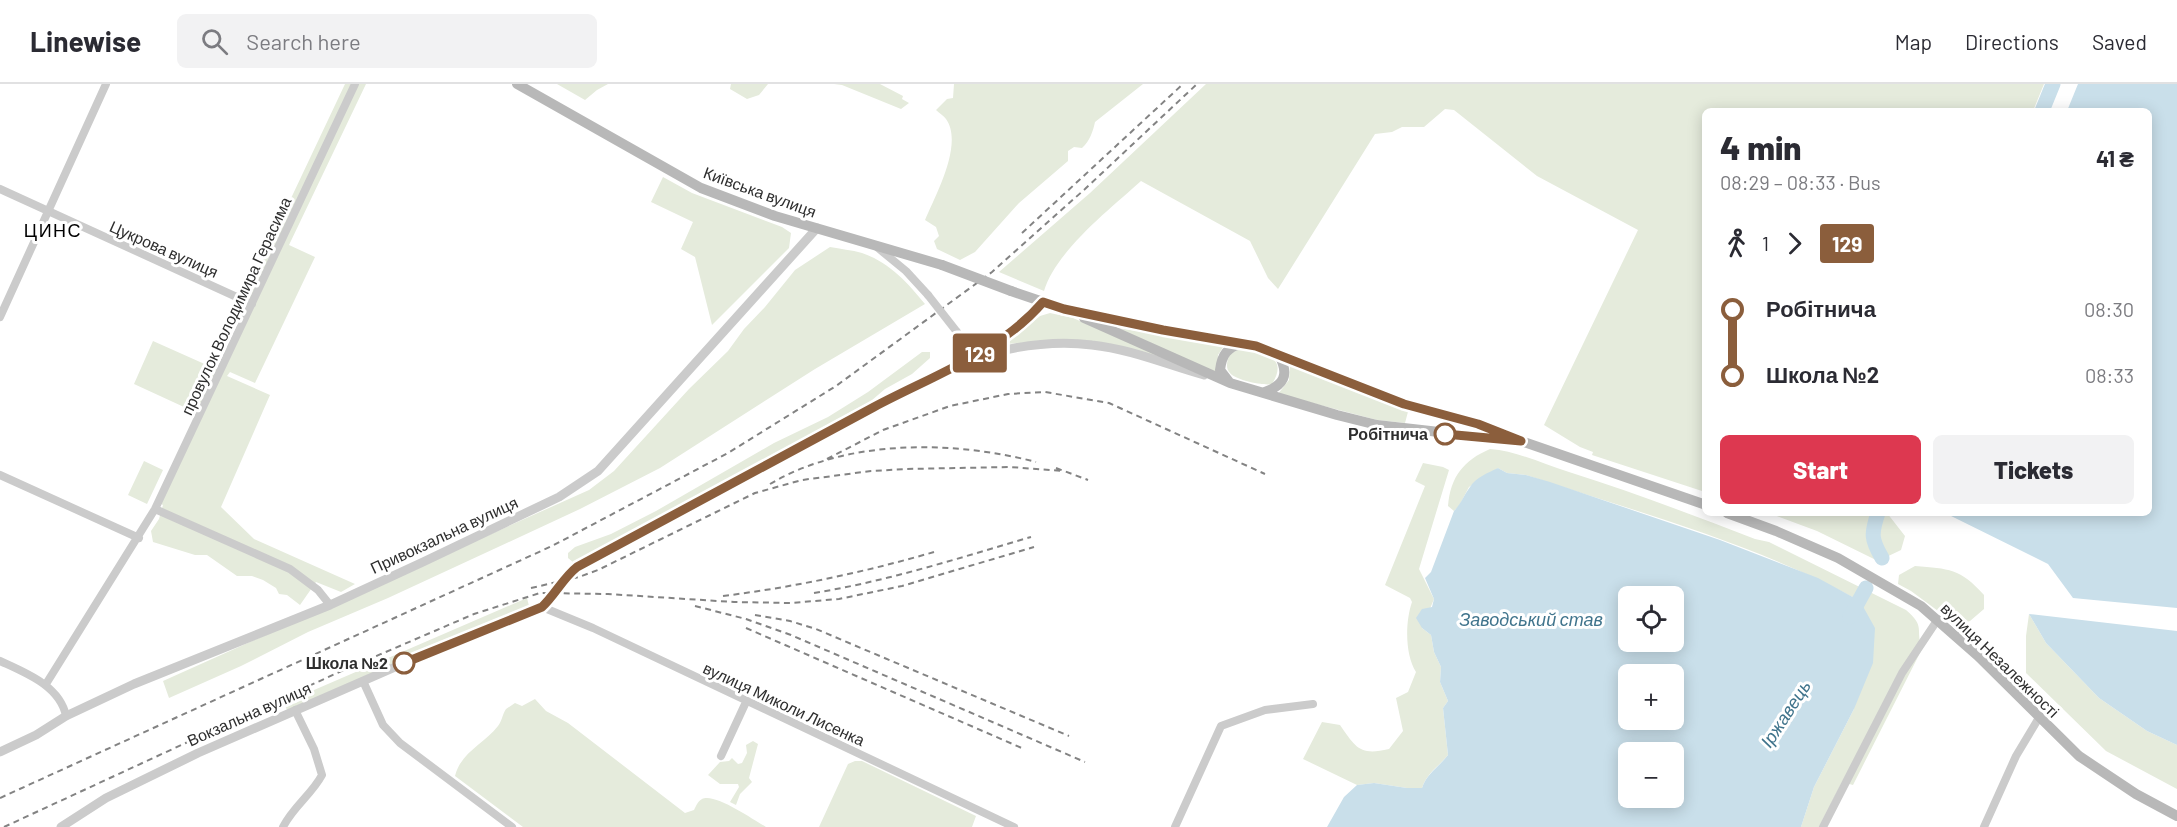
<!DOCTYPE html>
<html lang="en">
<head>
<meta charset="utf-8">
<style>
  body { margin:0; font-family:Barlow,sans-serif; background:#f2f2f3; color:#2b2b33; height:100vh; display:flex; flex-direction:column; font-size:22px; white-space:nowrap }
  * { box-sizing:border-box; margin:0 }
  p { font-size:20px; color:#7c7c81 }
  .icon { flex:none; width:33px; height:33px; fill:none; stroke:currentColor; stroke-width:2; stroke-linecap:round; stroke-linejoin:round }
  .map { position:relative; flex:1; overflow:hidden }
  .side { position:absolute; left:1702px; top:24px; width:450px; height:408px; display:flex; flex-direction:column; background:#fff; border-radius:9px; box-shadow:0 3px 15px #0003 }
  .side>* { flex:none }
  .badge { padding:0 12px; border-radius:4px; font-size:21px; line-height:39px }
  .tools { position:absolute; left:1618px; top:502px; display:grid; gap:12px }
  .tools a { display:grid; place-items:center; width:66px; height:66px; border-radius:9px; background:#fff; box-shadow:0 3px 15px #0003; font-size:30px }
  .map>.badge { position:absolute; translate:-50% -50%; box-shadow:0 0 0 3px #fff }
  .legs { display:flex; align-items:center; gap:9px; height:66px; padding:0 18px; font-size:20px }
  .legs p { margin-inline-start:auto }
  .headline { display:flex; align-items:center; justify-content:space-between; height:102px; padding:0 18px }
  h1 { font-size:33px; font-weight:800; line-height:45px }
  .action { display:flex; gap:12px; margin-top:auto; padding:12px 18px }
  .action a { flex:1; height:69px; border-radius:9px; background:#dd3850; color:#fff; font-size:24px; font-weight:800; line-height:69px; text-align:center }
  .action a+a { background:#f2f2f3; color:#2b2b33 }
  ul { padding:0 18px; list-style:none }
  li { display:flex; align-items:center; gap:21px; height:66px; font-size:22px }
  li i { display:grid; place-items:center; width:9px; height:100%; margin:0 8px; background:currentColor }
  li i::after { content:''; width:15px; height:15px; margin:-8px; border:4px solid; border-radius:50%; background:#fff }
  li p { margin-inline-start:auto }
  li:first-child i { background:linear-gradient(#0000 50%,currentColor 0) }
  li:last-child i { background:linear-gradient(currentColor 50%,#0000 0) }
  header { display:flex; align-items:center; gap:36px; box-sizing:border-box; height:84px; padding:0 30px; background:#fff; border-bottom:2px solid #e1e1e2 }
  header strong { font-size:28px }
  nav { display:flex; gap:33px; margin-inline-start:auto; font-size:21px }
  .search { width:420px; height:54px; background:#f2f2f3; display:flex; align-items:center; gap:15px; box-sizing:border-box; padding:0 21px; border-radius:9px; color:#7c7c81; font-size:22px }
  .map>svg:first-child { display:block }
  .green { fill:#e5ebdc }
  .water { fill:#c9dfea; fill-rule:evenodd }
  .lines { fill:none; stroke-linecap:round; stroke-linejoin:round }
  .river { stroke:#c9dfea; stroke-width:15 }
  .minor { stroke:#cbcbcb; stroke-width:8 }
  .tertiary { stroke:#cbcbcb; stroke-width:9 }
  .secondary { stroke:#b8b8b8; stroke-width:10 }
  .rail { stroke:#838383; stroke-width:2; stroke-dasharray:6 4.5; stroke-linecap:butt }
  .minor-bridge { stroke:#cbcbcb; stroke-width:8 }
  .secondary-bridge { stroke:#b8b8b8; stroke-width:10 }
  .line-1-casing { stroke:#fff; stroke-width:14 }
  .line-1 { stroke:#8b5e3c; stroke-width:9 }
  .stop-1-dot { fill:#fff; stroke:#8b5e3c; stroke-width:3 }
  .labels { text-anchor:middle; stroke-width:6; stroke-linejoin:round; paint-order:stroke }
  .street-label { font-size:16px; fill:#2e2e2e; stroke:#fff }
  .stop-label { font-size:16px; font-weight:bold; fill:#2e2e2e; stroke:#fff; text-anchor:end }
  .neighbourhood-label { font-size:18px; letter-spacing:1.5px; fill:#000; stroke:#fff }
  .water-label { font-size:18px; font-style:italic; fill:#40748c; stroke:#fff }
</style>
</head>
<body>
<header>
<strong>Linewise</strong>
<div class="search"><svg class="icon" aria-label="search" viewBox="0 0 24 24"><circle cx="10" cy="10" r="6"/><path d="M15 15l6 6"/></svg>Search here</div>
<nav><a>Map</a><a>Directions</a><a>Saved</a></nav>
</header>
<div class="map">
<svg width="2177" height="743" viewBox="0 0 2177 743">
  <rect width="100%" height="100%" fill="#fff"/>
  <!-- green -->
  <path class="green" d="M345 0H366L289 161 315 173 255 299 230 288 227 292 270 311 221 423 254 455 355 500 341 508 316 498 300 521 287 511 279 510 276 504 263 496 252 492H237L207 471H195L153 458 151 447 159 435 163 421 155 417 197 329 134 300 153 257 218 286 248 222 242 218Z
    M557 0H608L597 6 585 16Z
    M731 0H768L759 11 747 15 730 5Z
    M834 0H880L903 12 902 15 909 19 901 25 842 1Z
    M954 0H1143L1095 38C1093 47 1090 57 1082 64L1074 63 1068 67V77L1019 119 975 168 960 176 937 165 934 157 939 152 936 143 925 136C935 112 964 60 946 35 944 32 939 29 936 26L947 15 953 14Z
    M1206 0H2044L2033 27H1706L1705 408 1592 371 1593 368 1580 363 1544 341 1638 146 1537 92 1454 26 1445 25 1424 43H1402L1392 48 1375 50 1278 205 1268 194 1250 157 1141 97C1110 125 1056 167 1044 207L999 188 1090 109Z
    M663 93 692 109 782 143 791 149 789 164 712 241 695 173 681 165 693 138 651 118Z
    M830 163C840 165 852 166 862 169 889 178 908 199 925 220L815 285 660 384 580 425 388 514 308 548 241 582 169 614 163 597 589 406 614 387 689 305 728 267 744 245 765 223 795 186Z
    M1050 229 1073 234 1186 283 1067 256 1005 260 1040 232Z
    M1117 244 1225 260 1218 271 1217 289Z
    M1243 263C1264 269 1289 273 1272 300 1264 302 1235 296 1230 289 1225 284 1227 276 1230 270Z
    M922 268H930V274L912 290 885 305 871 317 574 479 568 474V469L575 463 611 450 656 427 774 359 828 333 868 308Z
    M1290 281 1409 324 1405 339 1377 336 1278 310 1289 296Z
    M1490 365C1517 367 1543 380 1569 388 1632 408 1693 431 1755 455L1769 458 1906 526C1926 543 1915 545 1922 565L1853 701 1842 698 1819 743H1801L1814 703 1854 625 1860 517C1757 460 1637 428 1526 391L1507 389 1498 384 1469 403 1459 422 1454 427 1448 422C1450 393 1464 376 1490 365Z
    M144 377 163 386 147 420 128 411Z
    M1423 379 1443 383 1449 386 1419 485 1434 515 1422 544 1431 551 1434 568 1441 583 1440 598 1448 617 1443 624 1448 671C1438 683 1427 689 1422 704H1407L1374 699 1357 701 1303 675 1322 638 1340 641C1356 664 1360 672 1389 665L1403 647 1396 614 1408 608 1416 588C1405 571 1405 538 1412 518L1410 514 1385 501 1425 402 1415 397Z
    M1769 429H1887L1905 452 1901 466 1878 477 1817 447Z
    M1915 482C1949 485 1960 484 1984 511V525L1970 537 1957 541 1911 507 1898 500 1899 491Z
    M527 514 529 522 287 626 284 619Z
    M2029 530 2046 559 2099 614 2147 647 2177 661V705L2106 667 2026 589V552Z
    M535 615 546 627 568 639 685 729 694 726C696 722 698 717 702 715 714 708 754 736 766 743H523L455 692C461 668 483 661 498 642 502 637 502 631 506 625L515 619 522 622Z
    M753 657 758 660 749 694 752 698 740 710 736 721 730 718 739 703 738 700H720L708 691 720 678 729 677 732 674 738 680 742 679 747 669 746 661Z
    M855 677H862L976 732 972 743H819L848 680Z"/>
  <!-- water -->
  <path class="water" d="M2078 0H2177V524L2073 514 2048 480 1945 429H2150V27H2067Z
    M1498 384 1507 389 1526 391 1550 398 1720 456 1818 494 1860 517 1875 544 1873 579 1854 625 1814 703 1801 743H1327L1344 713 1357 701 1374 699 1407 704H1422C1427 689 1438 684 1448 671L1443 624 1448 617 1440 598 1441 583 1434 568 1431 551 1422 544 1416 534 1422 525 1432 523 1434 515 1425 494 1431 488 1454 427C1461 420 1464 411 1470 403 1476 393 1488 389 1498 384ZM1629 513H1674V558H1629ZM1629 591H1674V636H1629ZM1629 669H1674V714H1629Z
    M2029 530 2177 547V661L2147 647 2099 614 2046 559Z"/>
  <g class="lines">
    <!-- river -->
    <path class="river" d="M2042 27 2053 0
      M1878 429C1871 450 1871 455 1882 474
      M1850 533 1866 504"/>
    <!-- minor -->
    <path class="minor" d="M0 105 252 220
      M878 164 906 187 928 211
      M0 233 106 0
      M957 248 973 274
      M0 391 139 454
      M155 425 290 485 318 506 330 521
      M542 523 593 544 1014 743
      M0 577C26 589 60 602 66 632
      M363 597 383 641 400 659 512 743
      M46 600 155 425 355 0
      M721 672 746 618
      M283 743C293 723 312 710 322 691L314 665 295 626
      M1175 743 1221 642 1265 626 1313 620
      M1823 743 1902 589 1938 535
      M1984 743 2016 672 2040 632"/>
    <!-- tertiary -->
    <path class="tertiary" d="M981 272C1016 262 1055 256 1092 261 1130 265 1168 281 1204 291
      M0 668 36 651 66 632 134 600 330 521 423 478 559 413 598 387 817 144
      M61 743 106 714 198 669 425 570 542 523C555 511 563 494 577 483L921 299C966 277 1010 256 1043 218"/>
    <!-- secondary -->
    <path class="secondary" d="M517 0 701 104 775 132 942 181
      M1011 207 1064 225 1183 250 1243 259 1269 266 1280 273 1404 320 1478 340 1521 357 1706 421
      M1084 234 1230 299 1337 331 1377 341 1510 356
      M1230 299 1220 286C1222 270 1227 264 1242 259
      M1265 308C1284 301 1289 291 1280 273
      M1727 429 1776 447 1838 474 1921 522 1978 572 2079 672 2136 710 2177 732"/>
    <!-- rail -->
    <path class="rail" d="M1022 149 1183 0
      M827 375 883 346 950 322 1008 310 1045 308 1109 319 1265 390
      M1056 384 1088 396
      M770 400C846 355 952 356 1036 378
      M531 504 579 493 598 486 755 409 802 396 871 387 906 385 1010 383 1063 387
      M814 509C888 497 959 474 1031 453
      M723 512C795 503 865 488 934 468
      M695 522 746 535 791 551 1085 678
      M755 531 790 537 816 545 1069 652
      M746 544 1024 665
      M0 714 552 462 728 369 836 302 992 188 1085 105 1197 0
      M4 743 337 589 474 530 540 509 608 510 734 518 791 519 839 515 902 502 1034 463"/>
    <!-- minor-bridge -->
    <path class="minor-bridge" d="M928 211 957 248"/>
    <!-- secondary-bridge -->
    <path class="secondary-bridge" d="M942 181 1011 207"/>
  </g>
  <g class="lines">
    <!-- line-1 casing -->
    <g class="line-1-casing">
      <path id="line-1" d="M404 579 542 523C555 511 563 494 577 483 676 429 775 376 874 323 932 292 999 269 1043 218L1064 225 1163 246 1256 262 1404 320 1478 340 1521 357 1445 350"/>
    </g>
    <!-- line-1 -->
    <use href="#line-1" class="line-1"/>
  </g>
  <!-- markers -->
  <g class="stop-1-dot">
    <circle cx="1445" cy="350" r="10"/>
    <circle cx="404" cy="579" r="10"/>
  </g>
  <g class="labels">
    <!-- street labels -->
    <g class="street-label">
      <text transform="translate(760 108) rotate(20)" y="6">Київська вулиця</text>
      <text transform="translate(164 165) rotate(24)" y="6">Цукрова вулиця</text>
      <text transform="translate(236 222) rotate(-65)" y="6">провулок Володимира Герасима</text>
      <text transform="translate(444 451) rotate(-25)" y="6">Привокзальна вулиця</text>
      <text transform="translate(2000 576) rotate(44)" y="6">вулиця Незалежності</text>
      <text transform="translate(784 620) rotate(25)" y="6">вулиця Миколи Лисенка</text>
      <text transform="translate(249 630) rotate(-24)" y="6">Вокзальна вулиця</text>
    </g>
    <!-- stop labels -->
    <g class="stop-label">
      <text x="1428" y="356">Робітнича</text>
      <text x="388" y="585">Школа №2</text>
    </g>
    <!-- neighbourhood labels -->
    <g class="neighbourhood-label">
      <text x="53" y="153">ЦИНС</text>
    </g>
    <!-- water labels -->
    <g class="water-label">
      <text x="1531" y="542">Заводський став</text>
      <text transform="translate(1786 630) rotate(-57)" y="6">Іржавець</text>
    </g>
  </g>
</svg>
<div class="tools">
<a><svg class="icon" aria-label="locate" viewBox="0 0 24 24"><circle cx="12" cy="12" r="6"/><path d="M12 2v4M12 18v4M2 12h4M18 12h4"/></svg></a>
<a>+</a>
<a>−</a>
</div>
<b class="badge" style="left:980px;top:269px;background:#8b5e3c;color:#fff">129</b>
<section class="side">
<div class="headline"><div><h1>4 min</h1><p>08:29 – 08:33 · Bus</p></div><b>41 ₴</b></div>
<div class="legs"><svg class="icon" aria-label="walk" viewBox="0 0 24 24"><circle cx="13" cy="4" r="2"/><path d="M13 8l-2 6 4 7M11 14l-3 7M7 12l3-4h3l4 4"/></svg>1<svg class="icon" aria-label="forward" viewBox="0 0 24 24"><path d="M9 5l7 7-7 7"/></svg><b class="badge" style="background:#8b5e3c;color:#fff">129</b></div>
<ul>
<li><i style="color:#8b5e3c"></i><b>Робітнича</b><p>08:30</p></li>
<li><i style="color:#8b5e3c"></i><b>Школа №2</b><p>08:33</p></li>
</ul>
<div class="action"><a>Start</a><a>Tickets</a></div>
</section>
</div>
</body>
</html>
